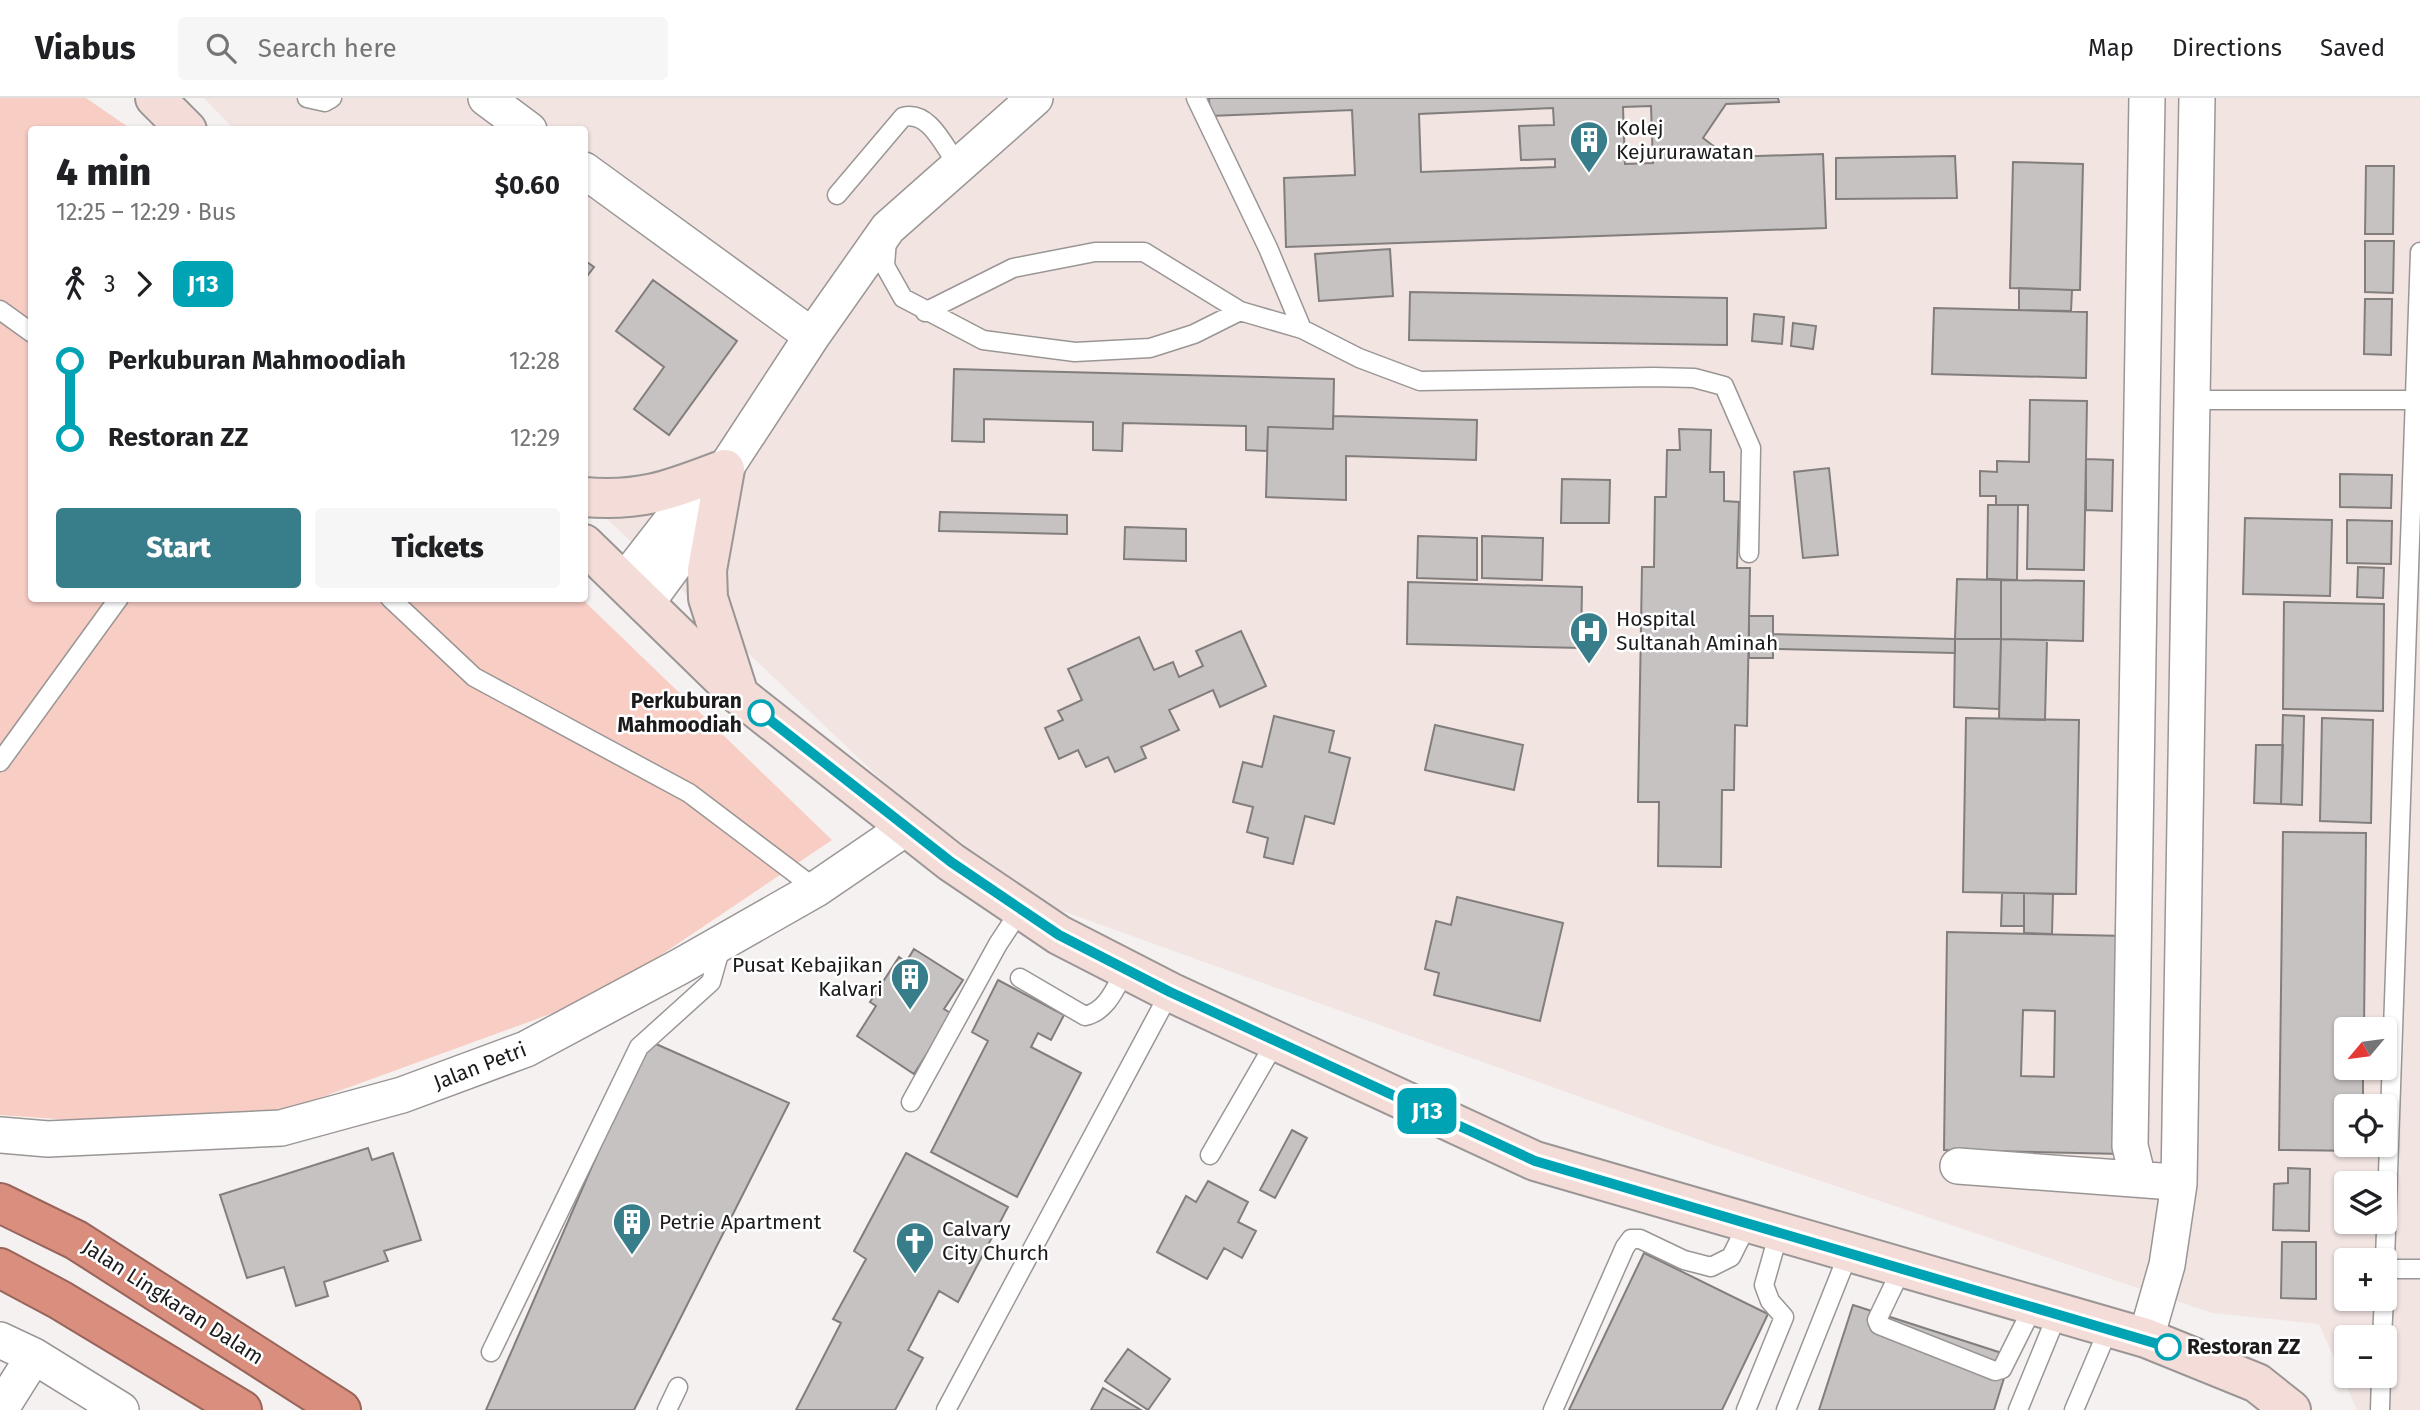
<!DOCTYPE html>
<html lang="en">
<head>
<meta charset="utf-8">
<style>
  body { margin:0; font-family:"Fira Sans",sans-serif; background:#f6f6f6; color:#202124; height:100vh; display:flex; flex-direction:column; font-size:26px; white-space:nowrap }
  * { box-sizing:border-box; margin:0 }
  p { font-size:23px; color:#757577 }
  .icon { flex:none; width:38px; height:38px; fill:none; stroke:currentColor; stroke-width:2; stroke-linecap:round; stroke-linejoin:round }
  .map { position:relative; flex:1; overflow:hidden }
  .drawer { position:absolute; left:28px; top:28px; width:560px; height:476px; display:flex; flex-direction:column; background:#fff; border-radius:7px; box-shadow:0 2px 5px #0004 }
  .drawer>* { flex:none }
  .badge { padding:0 14px; border-radius:10px; font-size:24px; line-height:46px }
  .needle { width:46px; rotate:241deg }
  .fabs { position:absolute; left:2334px; top:919px; display:grid; gap:14px }
  .fabs a { display:grid; place-items:center; width:63px; height:63px; border-radius:7px; background:#fff; box-shadow:0 2px 5px #0004; font-size:35px }
  .map>.badge { position:absolute; translate:-50% -50%; box-shadow:0 0 0 4px #fff }
  .legs { display:flex; align-items:center; gap:10px; height:77px; padding:0 28px; font-size:23px }
  .legs p { margin-inline-start:auto }
  .overview { display:flex; align-items:center; justify-content:space-between; height:119px; padding:0 28px }
  h1 { font-size:38px; font-weight:800; line-height:52px }
  .action { display:flex; gap:14px; margin-top:auto; padding:14px 28px }
  .action a { flex:1; height:80px; border-radius:7px; background:#387d8a; color:#fff; font-size:28px; font-weight:800; line-height:80px; text-align:center }
  .action a+a { background:#f6f6f6; color:#202124 }
  ul { padding:0 28px; list-style:none }
  li { display:flex; align-items:center; gap:24px; height:77px; font-size:26px }
  li i { display:grid; place-items:center; width:10px; height:100%; margin:0 9px; background:currentColor }
  li i::after { content:''; width:18px; height:18px; margin:-9px; border:5px solid; border-radius:50%; background:#fff }
  li p { margin-inline-start:auto }
  li:first-child i { background:linear-gradient(#0000 50%,currentColor 0) }
  li:last-child i { background:linear-gradient(currentColor 50%,#0000 0) }
  header { display:flex; align-items:center; gap:42px; box-sizing:border-box; height:98px; padding:0 35px; background:#fff; border-bottom:2px solid #e0e0e0 }
  header strong { font-size:33px }
  nav { display:flex; gap:38px; margin-inline-start:auto; font-size:24px }
  .search { width:490px; height:63px; background:#f6f6f6; display:flex; align-items:center; gap:18px; box-sizing:border-box; padding:0 24px; border-radius:7px; color:#757577; font-size:26px }
  .map>svg:first-child { display:block }
  .built { fill:#f1e4e1; fill-rule:evenodd }
  .green { fill:#f8cdc4 }
  .building { fill:#c6c2c1; stroke:#827e7d; stroke-width:2; fill-rule:evenodd }
  .lines { fill:none; stroke-linecap:round; stroke-linejoin:round }
  .lane-casing { stroke:#9a9695; stroke-width:21 }
  .street-casing { stroke:#9a9695; stroke-width:38 }
  .secondary-casing { stroke:#9a9695; stroke-width:42 }
  .highway-casing { stroke:#98655b; stroke-width:42 }
  .lane { stroke:#fff; stroke-width:18 }
  .street { stroke:#fff; stroke-width:35 }
  .secondary { stroke:#f4ddd8; stroke-width:38 }
  .highway { stroke:#da8e7e; stroke-width:38 }
  .line-1-casing { stroke:#fff; stroke-width:16 }
  .line-1 { stroke:#00a3b4; stroke-width:10 }
  .stop-1-dot { fill:#fff; stroke:#00a3b4; stroke-width:3.5 }
  .labels { text-anchor:middle; stroke-width:5; stroke-linejoin:round; paint-order:stroke }
  .poi-label { font-size:21px; fill:#1c1a1a; stroke:#fff; text-anchor:start }
  .stop-label { font-size:21px; font-weight:bold; fill:#1c1a1a; stroke:#fff; text-anchor:end }
  .street-label { font-size:21px; fill:#1c1a1a; stroke:#fff }
</style>
</head>
<body>
<header>
<strong>Viabus</strong>
<div class="search"><svg class="icon" aria-label="search" viewBox="0 0 24 24"><circle cx="10" cy="10" r="6"/><path d="M15 15l6 6"/></svg>Search here</div>
<nav><a>Map</a><a>Directions</a><a>Saved</a></nav>
</header>
<div class="map">
<svg width="2420" height="1312" viewBox="0 0 2420 1312">
  <rect width="100%" height="100%" fill="#f5f1f0"/>
  <!-- built -->
  <path class="built" d="M204 0H2420V1312H2357L2319 1226 2212 1215 1711 1046 1054 810 906 705 585 400 584 32 234 31ZM2347 931H2385V970H2347ZM2347 1008H2385V1046H2347ZM2347 1085H2385V1124H2347ZM2347 1162H2385V1200H2347ZM2347 1239H2385V1278H2347Z"/>
  <!-- green -->
  <path class="green" d="M0 0H86L131 31 32 32V500L582 501 832 742 600 898 289 1011 71 1022 0 1017Z"/>
  <!-- building -->
  <path class="building" d="M1209 0H1778L1779 4 1726 6 1703 40 1728 59 1823 56 1826 130 1286 149 1284 80 1355 77 1352 12 1210 18ZM1651 8 1653 65 1625 66 1623 9ZM1553 10 1554 27 1519 28 1521 62 1555 61V69L1421 74 1419 16Z
    M1955 58 1957 100 1836 101V60Z
    M2013 64 2083 66 2080 192 2010 190Z
    M2366 68H2394L2393 136H2365Z
    M2365 143H2394L2393 195 2365 194Z
    M1390 151 1393 198 1319 203 1315 156Z
    M584 162 594 169 584 182Z
    M653 182 737 243 669 337 634 311 664 269 616 233Z
    M2019 190 2072 192 2071 213 2019 212Z
    M1410 194 1727 200V247L1409 242Z
    M2365 201H2392L2391 257 2364 256Z
    M1934 210 2087 214 2086 280 1932 276Z
    M1754 216 1784 219 1782 246 1752 243Z
    M1793 225 1816 228 1813 251 1791 248Z
    M954 271 1334 281 1333 331 1268 329 1267 353 1246 352V328L1123 325 1122 353 1093 352V324L984 321V344L952 343Z
    M2030 302 2087 303 2084 472 2027 471 2028 407H1996V398H1980V373L1997 374V363L2029 364Z
    M1333 318 1477 322 1476 362 1346 358V402L1266 399 1268 329 1333 331Z
    M1679 331 1711 332 1710 374H1724V403L1739 404 1737 470H1750L1747 628 1735 627 1734 692H1722L1721 769 1658 768 1659 704H1638L1642 469H1654L1655 399H1666L1667 352H1680Z
    M2086 361 2113 362 2112 413 2086 412Z
    M1829 370 1838 457 1803 460 1794 374Z
    M2340 376 2392 377 2391 410 2340 409Z
    M1562 381 1610 382 1609 425H1561Z
    M1988 407H2018L2017 482 1987 481Z
    M940 414 1067 417V436L939 433Z
    M2245 420 2332 422 2330 498 2243 496Z
    M2347 422 2392 423 2391 466 2347 465Z
    M1125 429 1186 431V463L1124 461Z
    M1418 438 1477 440V482L1417 480Z
    M1482 438 1543 440 1542 482 1482 480Z
    M2358 469 2384 470 2383 500 2357 499Z
    M1957 481 2001 482V541H1955Z
    M2001 482 2084 483 2083 543 2001 541Z
    M1408 484 1582 489 1581 550 1407 546Z
    M2284 504 2384 506 2383 613 2283 611Z
    M1749 518H1773V560H1749Z
    M1241 533 1266 588 1220 609 1213 592 1169 612 1179 632 1141 649 1146 660 1115 674 1108 659 1086 669 1078 652 1059 661 1045 630 1063 622 1058 613 1082 602 1068 571 1139 539 1154 572 1173 564 1179 579 1203 568 1196 553Z
    M1773 536 1955 541V555L1773 551Z
    M1955 541H2001L1999 611 1954 609Z
    M2001 541 2047 542 2045 622 1999 621Z
    M2283 617 2304 618 2302 707 2281 706Z
    M1274 618 1334 633 1329 654 1350 660 1334 726 1305 718 1293 766 1264 759 1268 740 1247 734 1253 709 1233 704 1243 664 1262 669Z
    M1966 620 2079 622 2076 796 1963 794Z
    M2322 620 2373 622 2371 725 2320 723Z
    M1435 627 1523 647 1514 692 1425 672Z
    M2256 647H2283L2281 706 2254 705Z
    M2283 734 2366 735 2364 931H2347V970H2363V1008H2347V1046H2363L2362 1053 2279 1052Z
    M2002 795H2024V828H2001Z
    M2024 795 2053 796 2052 836 2024 835Z
    M1457 799 1563 825 1540 923 1434 897 1439 875 1425 871 1436 823 1451 827Z
    M1947 834 2126 838 2122 1056 1944 1052ZM2023 912 2055 913 2054 979 2021 978Z
    M914 851 963 882 944 911 952 916 914 976 857 938 876 908 870 904 899 859 906 864Z
    M998 882 1064 917 1051 942 1038 935 1031 949 1081 975 1017 1099 931 1054 988 943 972 934Z
    M647 942 789 1005 634 1312H486Z
    M1292 1032 1307 1040 1275 1100 1260 1092Z
    M368 1050 372 1062 393 1055 421 1142 384 1153 388 1163 324 1184 328 1198 296 1208 284 1169 247 1180 220 1097Z
    M906 1055 1008 1109 958 1204 939 1193 908 1252 923 1260 895 1312H796L841 1225 833 1221 866 1161 854 1153Z
    M2288 1070 2310 1071 2309 1133 2273 1132 2274 1086 2288 1085Z
    M1208 1083 1248 1104 1238 1124 1256 1133 1242 1160 1224 1150 1207 1181 1157 1154 1186 1098 1196 1104Z
    M2282 1144H2316V1201L2281 1200Z
    M1644 1155 1768 1216 1722 1312H1569Z
    M1853 1207 2011 1258 1994 1312H1819Z
    M1128 1251 1170 1281 1148 1312 1105 1283Z
    M1103 1290 1141 1312H1091Z"/>
  <g class="lines">
    <!-- lane casing -->
    <g class="lane-casing">
      <path id="lane" d="M307 0 325 4 332 0
        M1196 0 1268 150 1302 231 1359 260 1420 283 1654 279 1694 280 1724 288 1751 350 1749 455
        M837 97 903 19C929 12 944 48 957 66
        M887 141 885 168 903 200 983 242 1075 254 1150 250 1194 236 1240 213
        M0 212 32 235
        M925 214 1013 170 1095 154H1144L1240 213 1302 231
        M2190 302H2415
        M390 500 474 579 689 695 816 791
        M0 664 119 500
        M1020 880 1085 918C1108 913 1116 888 1127 869
        M911 1004 998 846 1021 811
        M1210 1057 1276 943
        M2385 1162 2420 154
        M1902 1170 1877 1222 1879 1227 1995 1273 2002 1271 2033 1209
        M2385 1171H2420
        M2382 1239 2384 1200
        M491 1254 639 949 711 884 722 845
        M667 1312 678 1289
        M946 1312 1170 894
        M1553 1312 1625 1149 1631 1141H1640L1684 1162 1711 1169 1731 1159 1748 1125
        M1746 1312 1784 1219 1770 1203 1764 1187 1779 1134
        M1786 1312 1849 1154
        M2018 1312 2057 1217
        M2074 1312 2108 1232
        M2380 1312 2381 1278"/>
    </g>
    <!-- street casing -->
    <g class="street-casing">
      <path id="street" d="M486 0 529 32
        M584 72 812 238
        M623 485 686 404 720 376
        M645 507 706 424 725 371 812 238 888 130 1035 0
        M0 1037 48 1041 281 1030 402 997 526 951 679 869 816 791 907 729
        M1958 1068 2160 1083
        M2138 1080 2130 1048 2147 0
        M2146 1240 2167 1167 2179 1086 2197 0
        M0 1242 34 1258 121 1312
        M0 1312 34 1258"/>
    </g>
    <!-- secondary casing -->
    <g class="secondary-casing">
      <path id="secondary" d="M155 0 187 32
        M725 371 707 472 708 500 738 594
        M584 399C643 404 672 391 725 371
        M584 446 739 597 951 764 1059 837 1170 894 1535 1063 2146 1240 2257 1285 2291 1312"/>
    </g>
    <!-- highway casing -->
    <g class="highway-casing">
      <path id="highway" d="M0 1105 76 1142 341 1312
        M0 1170 60 1202 242 1312"/>
    </g>
    <!-- lane -->
    <use href="#lane" class="lane"/>
    <!-- street -->
    <use href="#street" class="street"/>
    <!-- secondary -->
    <use href="#secondary" class="secondary"/>
    <!-- highway -->
    <use href="#highway" class="highway"/>
  </g>
  <g class="lines">
    <!-- line-1 casing -->
    <g class="line-1-casing">
      <path id="line-1" d="M761 615 951 764 1059 837 1170 894 1535 1063 2168 1249"/>
    </g>
    <!-- line-1 -->
    <use href="#line-1" class="line-1"/>
  </g>
  <!-- icons -->
  <defs>
    <g id="building-pin" transform="scale(2.0125)"><path d="M0 17L-7.5 6A9.5 9.5 0 1 1 7.5 6Z" fill="#387d8a" stroke="#fff"/><path d="M-4-6H4V6H1V3H-1V6H-4ZM-2.5-4.3h1.7v1.8h-1.7ZM.8-4.3h1.7v1.8H.8ZM-2.5-1h1.7V.8h-1.7ZM.8-1h1.7V.8H.8Z" fill="#fff"/></g>
    <g id="hospital-pin" transform="scale(2.0125)"><path d="M0 17L-7.5 6A9.5 9.5 0 1 1 7.5 6Z" fill="#387d8a" stroke="#fff"/><path d="M-5-5h3v3.5h4V-5h3V5h-3V1.5h-4V5h-3Z" fill="#fff"/></g>
    <g id="church-pin" transform="scale(2.0125)"><path d="M0 17L-7.5 6A9.5 9.5 0 1 1 7.5 6Z" fill="#387d8a" stroke="#fff"/><path d="M-1.2-6h2.4v3.5h3.3v2.4h-3.3V6h-2.4V-.1h-3.3v-2.4h3.3Z" fill="#fff"/></g>
  </defs>
  <g fill-rule="evenodd">
    <use href="#building-pin" x="1589" y="42"/>
    <use href="#hospital-pin" x="1589" y="533"/>
    <use href="#building-pin" x="910" y="879"/>
    <use href="#building-pin" x="632" y="1124"/>
    <use href="#church-pin" x="915" y="1143"/>
  </g>
  <!-- markers -->
  <g class="stop-1-dot">
    <circle cx="761" cy="615" r="12"/>
    <circle cx="2168" cy="1249" r="12"/>
  </g>
  <g class="labels">
    <!-- poi labels -->
    <g class="poi-label">
      <text x="1616" y="37">Kolej<tspan x="1616" dy="24">Kejururawatan</tspan></text>
      <text x="1616" y="528">Hospital<tspan x="1616" dy="24">Sultanah Aminah</tspan></text>
      <text x="883" y="874" text-anchor="end">Pusat Kebajikan<tspan x="883" dy="24">Kalvari</tspan></text>
      <text x="659" y="1131">Petrie Apartment</text>
      <text x="942" y="1138">Calvary<tspan x="942" dy="24">City Church</tspan></text>
    </g>
    <!-- stop labels -->
    <g class="stop-label">
      <text x="742" y="610">Perkuburan<tspan x="742" dy="24">Mahmoodiah</tspan></text>
      <text x="2187" y="1256" text-anchor="start">Restoran ZZ</text>
    </g>
    <!-- street labels -->
    <g class="street-label">
      <text transform="translate(480 968) rotate(-21)" y="7">Jalan Petri</text>
      <text transform="translate(173 1204) rotate(33)" y="7">Jalan Lingkaran Dalam</text>
    </g>
  </g>
</svg>
<div class="fabs">
<a><svg class="needle" viewBox="-14 -14 28 28"><path d="M0-13l5 13h-10z" fill="#e53935"/><path d="M0 13l5-13h-10z" fill="#757577"/></svg></a>
<a><svg class="icon" aria-label="locate" viewBox="0 0 24 24"><circle cx="12" cy="12" r="6"/><path d="M12 2v4M12 18v4M2 12h4M18 12h4"/></svg></a>
<a><svg class="icon" aria-label="layers" viewBox="0 0 24 24"><path d="M12 4l9 5-9 5-9-5zM3 14l9 5 9-5"/></svg></a>
<a>+</a>
<a>−</a>
</div>
<b class="badge" style="left:1427px;top:1013px;background:#00a3b4;color:#fff">J13</b>
<section class="drawer">
<div class="overview"><div><h1>4 min</h1><p>12:25 – 12:29 · Bus</p></div><b>$0.60</b></div>
<div class="legs"><svg class="icon" aria-label="walk" viewBox="0 0 24 24"><circle cx="13" cy="4" r="2"/><path d="M13 8l-2 6 4 7M11 14l-3 7M7 12l3-4h3l4 4"/></svg>3<svg class="icon" aria-label="forward" viewBox="0 0 24 24"><path d="M9 5l7 7-7 7"/></svg><b class="badge" style="background:#00a3b4;color:#fff">J13</b></div>
<ul>
<li><i style="color:#00a3b4"></i><b>Perkuburan Mahmoodiah</b><p>12:28</p></li>
<li><i style="color:#00a3b4"></i><b>Restoran ZZ</b><p>12:29</p></li>
</ul>
<div class="action"><a>Start</a><a>Tickets</a></div>
</section>
</div>
</body>
</html>
